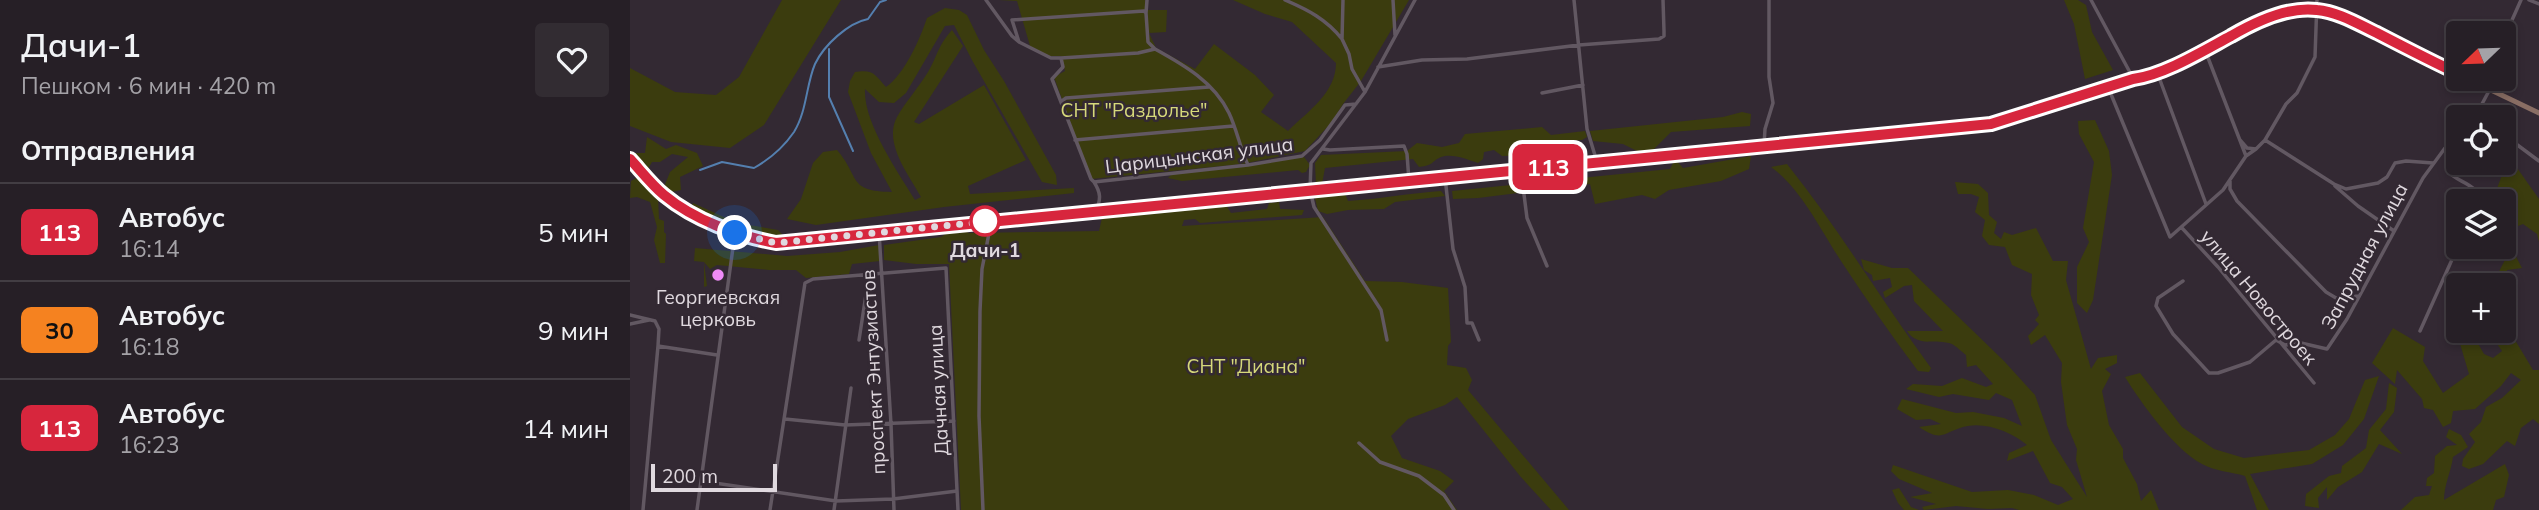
<!DOCTYPE html>
<html lang="ru">
<head>
<meta charset="utf-8">
<style>
  body { margin:0; font-family:Mulish,sans-serif; background:#322c32; color:#f1f3f6; height:100vh; display:flex; flex-direction:column; font-size:26px; white-space:nowrap }
  * { box-sizing:border-box; margin:0 }
  p { font-size:23px; color:#a4a2a7 }
  .icon { flex:none; width:38px; height:38px; fill:none; stroke:currentColor; stroke-width:2; stroke-linecap:round; stroke-linejoin:round }
  .map { position:relative; flex:1; overflow:hidden }
  .sheet { display:flex; flex-direction:column; background:#261f26; width:630px }
  .sheet>* { flex:none }
  .badge { padding:0 14px; border-radius:10px; font-size:24px; line-height:46px }
  .needle { width:46px; rotate:247deg }
  .controls { position:absolute; left:1816px; top:21px; display:grid; gap:14px }
  .controls a { display:grid; place-items:center; width:70px; height:70px; border-radius:7px; background:#261f26; box-shadow:0 4px 10px #0003,0 0 0 2px #423d43; font-size:35px }
  .scale { position:absolute; left:21px; bottom:18px; width:126px; box-sizing:border-box; padding-left:7px; border:4px solid #e0d9df; border-top:0; font-size:19px; line-height:24px; white-space:nowrap; color:#e0d9df; -webkit-text-stroke:5px #332933; paint-order:stroke }
  .you { position:absolute; width:35px; height:35px; margin:-18px; border:5px solid #fff; border-radius:50%; background:#1a73e8; box-shadow:0 0 0 10px #1a73e833 }
  .map>.badge { position:absolute; translate:-50% -50%; box-shadow:0 0 0 4px #fff }
  h2 { padding:0 21px; font-size:26px; line-height:63px }
  .round { display:grid; place-items:center; flex:none; width:74px; height:74px; border-radius:7px; background:#322c32 }
  .overview { display:flex; align-items:center; justify-content:space-between; height:119px; padding:0 21px }
  h1 { font-size:33px; font-weight:600; line-height:52px }
  ul { padding:0; list-style:none }
  li { display:flex; align-items:center; gap:21px; height:98px; padding:0 21px; border-top:2px solid #423d43 }
  li div { flex:1 }
  li b { display:block; font-size:26px }
  li em { font-style:normal }
  li .badge { min-width:77px; font-weight:700; text-align:center }
  main { display:flex; flex:1; min-height:0 }
  .map>svg:first-child { display:block }
  .green { fill:#3b3c0e }
  .lines { fill:none; stroke-linecap:round; stroke-linejoin:round }
  .stream { stroke:#547faf; stroke-width:2 }
  .street { stroke:#625862; stroke-width:3.5 }
  .secondary { stroke:#896e64; stroke-width:5 }
  .line-casing { stroke:#fff; stroke-width:16 }
  .line { stroke:#d7263d; stroke-width:10 }
  .walk { stroke:#e0d9df; stroke-width:7; stroke-dasharray:0 12.6 }
  .stop-dot { fill:#fff; stroke:#d7263d; stroke-width:3.5 }
  .poi-dot { fill:#ef8bf7; stroke:#332933; stroke-width:2.5 }
  .labels { text-anchor:middle; stroke-width:5; stroke-linejoin:round; paint-order:stroke }
  .park-label { font-size:19px; fill:#d6d97a; stroke:#332933 }
  .street-label { font-size:19px; fill:#e0d9df; stroke:#332933 }
  .stop-label { font-size:19px; font-weight:bold; fill:#e0d9df; stroke:#332933 }
  .poi-label { font-size:19px; fill:#e0d9df; stroke:#332933 }
</style>
</head>
<body>
<main>
<section class="sheet">
<div class="overview"><div><h1>Дачи-1</h1><p>Пешком · 6 мин · 420 m</p></div><a class="round"><svg class="icon" aria-label="heart" viewBox="0 0 24 24"><path d="M12 20l-8-8c-3-5 5-10 8-4 3-6 11-1 8 4z"/></svg></a></div>
<h2>Отправления</h2>
<ul>
<li><span class="badge" style="background:#d7263d;color:#fff">113</span><div><b>Автобус</b><p>16:14</p></div><em>5 мин</em></li>
<li><span class="badge" style="background:#f58220;color:#111">30</span><div><b>Автобус</b><p>16:18</p></div><em>9 мин</em></li>
<li><span class="badge" style="background:#d7263d;color:#fff">113</span><div><b>Автобус</b><p>16:23</p></div><em>14 мин</em></li>
</ul>
</section>
<div class="map">
<svg width="1909" height="510" viewBox="0 0 1909 510">
  <rect width="100%" height="100%" fill="#332933"/>
  <!-- green -->
  <path class="green" d="M152 0H211L134 125 100 148 41 142 0 126V68L45 92 86 95 109 77Z
    M369 0H515V10H537L536 32 519 33 526 48 565 69 584 44 625 75 644 95 631 112 658 131C678 111 706 93 706 63L662 22 635 14 603 0H779L731 81 713 104 701 123 675 151 612 164 461 179 424 77 435 71 431 56H418L400 46 387 1Z
    M1434 0H1448L1456 5 1462 32 1483 70 1455 79 1444 24Z
    M315 8 329 10 337 15 354 50 374 81 426 175 427 185 412 182 343 62 324 25 315 26 276 93 264 103 249 102 235 89C233 122 268 172 285 200L291 197C279 175 253 143 267 117 276 101 289 87 298 72 308 55 307 47 322 30L333 46 284 122 289 124 354 85 396 160 338 186 340 194 444 188V193L314 207 186 225 157 219 171 199 183 163 193 152 207 150C231 178 217 191 262 192L241 153 218 92 220 81 225 72C244 69 245 75 256 87 274 75 290 39 297 18Z
    M1112 112 1121 114 1120 126 1041 132 1022 151H1007L993 144 963 141 960 131 1093 117Z
    M1465 120 1479 151 1482 175 1463 300 1457 313 1447 303V267L1459 242 1453 228 1464 162 1449 134 1448 121Z
    M912 127 921 135 955 131 957 137 952 140 935 141 927 147 911 148 901 155 872 156 864 150 854 152 853 159 848 163C837 159 822 153 811 157 800 162 805 165 789 167L783 159 695 168 692 184 686 185 685 163 691 155 777 151 787 143 812 147 829 143 835 134Z
    M17 137 36 149 46 145 67 153 73 166 50 177 51 190 41 192 34 187 40 172 58 157 42 154 30 162H22L18 169 3 153H15Z
    M1121 156 1119 169 1091 181 1039 190 1025 199 1012 195 965 204 960 184 848 198 823 199 822 191 1040 169 1045 159 1053 168Z
    M674 157 680 165 676 172 672 173 668 170 552 181 538 178 542 174Z
    M1157 164C1209 229 1252 301 1301 368L1299 372 1288 371C1261 335 1236 299 1211 261 1192 232 1170 187 1141 167Z
    M1885 165 1909 199V242L1907 234 1893 224 1883 228 1874 226V201L1866 191 1872 175Z
    M10 176 28 197 29 219 34 221V232L36 234 35 263H30L24 240 27 227 20 202 7 197 0 198 1 181Z
    M1325 182 1348 184 1358 193 1359 215 1367 222 1364 233 1371 239 1374 232 1382 235 1406 228 1423 261H1438L1436 280 1461 369 1468 358 1487 355V363L1475 369 1481 374 1472 391 1479 425 1493 449V458L1507 484 1511 501 1521 490 1529 510H1389L1382 508 1358 509 1326 506 1294 510 1292 507 1306 504 1280 497 1302 493 1269 479 1261 471 1263 465 1342 492 1378 490 1404 495 1428 505 1443 499 1432 487 1420 483 1403 451 1377 461 1379 453 1397 445C1380 431 1352 420 1330 428 1310 435 1311 441 1289 427L1311 424 1300 419 1286 420 1267 409 1272 399 1326 413 1343 412 1374 418 1392 426 1382 400 1366 393 1359 400 1323 394 1309 397 1276 389 1283 384 1312 386 1332 378 1356 387 1363 384 1346 365 1337 367 1336 355C1332 352 1326 346 1322 344 1306 338 1288 348 1277 331H1313L1284 301 1282 285 1274 286 1255 298 1253 292 1262 287 1260 278 1243 281 1242 275 1234 270 1231 259 1262 268H1278L1374 361 1405 395 1421 440 1457 497 1446 460 1447 449 1437 425 1431 382 1432 363 1415 335 1401 345 1398 336 1409 324 1405 320 1409 315 1401 295 1402 274 1382 265 1375 247 1359 245 1352 236 1355 220 1345 212 1349 197 1341 194H1328Z
    M714 191 718 201C750 199 780 193 811 191L815 196 765 202 754 209 718 210 697 214 688 211 685 198 690 194Z
    M649 202 650 209 674 210 672 215 570 223 565 219 554 220 552 226 693 217 735 281 772 282 818 288 821 342 818 346 817 365 836 368 842 380 838 390 939 510H921L890 476 827 397 815 405 778 419 761 436 772 458 810 471 824 481 814 491 827 510H331L319 264H286L254 260V245L311 237 323 229H338V233L469 231 472 218C505 216 536 213 568 208 578 207 586 209 596 205L601 213 637 209 639 203Z
    M63 203 107 223 148 230 153 235H188C168 236 147 240 127 237 104 233 82 219 61 208Z
    M249 245 250 261 222 264 219 274 176 278 166 270H139L87 265 80 269 74 262 77 286 74 287V262L64 261 65 248 157 256 210 252Z
    M1883 251 1892 268 1877 270V293L1874 294V285H1862L1877 256Z
    M1763 328 1795 347 1793 361 1813 393 1839 374 1828 337 1842 333 1854 354 1863 358 1872 351 1858 331 1885 340 1903 370H1909V424L1903 419 1891 428 1885 446 1877 441 1853 464 1839 469 1832 466 1833 459 1845 442 1839 434 1851 422 1856 407 1872 398 1891 380 1881 373 1871 386 1845 409 1823 411 1821 423 1813 427 1803 410 1794 408 1792 399 1767 370 1765 384 1742 363Z
    M1510 373 1552 427 1584 449 1614 458 1679 450 1705 435 1719 419 1735 380 1749 376 1734 419 1713 445 1682 464 1620 474 1639 510H1627L1615 476C1602 472 1584 471 1572 464 1545 450 1511 403 1495 377Z
    M1759 383 1767 388 1764 412 1750 430 1772 454 1749 444 1732 472 1708 487 1697 500V487L1688 498 1689 508 1675 506 1676 494 1699 476 1711 473 1712 466 1736 448 1739 430 1756 409Z
    M1819 429 1831 435 1838 447 1823 457C1821 472 1814 485 1814 500L1875 464 1879 475 1874 497 1866 500 1863 510H1771L1785 497 1799 495 1802 486H1796L1797 478 1804 473 1805 456 1817 446 1827 445 1816 437Z
    M1269 488 1281 507 1289 510H1274L1268 503 1262 490Z"/>
  <g class="lines">
    <!-- stream -->
    <path class="stream" d="M199 49V97L223 151
      M70 170 92 162 124 168C140 159 153 148 164 132 177 111 176 85 185 64 194 45 218 23 238 19L250 2 256 0"/>
    <!-- street -->
    <path class="street" d="M356 0 382 36 389 42
      M655 0C678 10 696 19 712 39
      M713 0 712 39 719 54 722 69 735 92
      M763 0 765 35
      M944 0 957 129 967 162
      M1461 0 1503 78
      M1899 0 1909 4
      M516 13 517 0
      M1874 38 1891 0
      M1575 50 1616 156
      M431 58H421L389 42 382 20 514 11 516 13 518 42 525 49
      M748 67 792 60 837 59 949 45 1029 39 1034 36V31L1033 0
      M1527 72 1576 204
      M1853 86V79
      M1478 87 1540 237 1593 190 1616 156 1626 149
      M912 93 953 85
      M432 101 436 98 579 87
      M1845 117 1860 89
      M1874 135 1909 161
      M1828 138 1817 170C1824 180 1836 181 1845 190V201
      M445 140 603 126
      M1610 140 1617 148 1626 149 1635 140 1704 184 1716 189 1748 183 1757 177 1765 163 1776 161 1803 163
      M1635 140 1656 104 1667 93 1685 57 1687 0
      M1134 145 1135 129 1143 103 1139 77V0
      M693 149 700 150 774 146 777 154 779 181
      M891 171 897 218 917 266
      M815 177 823 249 835 287 837 323H842L849 340
      M1600 181V189L1607 201 1696 292 1706 298 1729 296
      M464 182 461 179 422 79 433 67 431 58 508 53 525 49C554 65 584 82 599 113 607 130 610 148 618 165
      M1705 186 1728 206 1764 231
      M466 211C471 199 471 193 464 182L618 165 672 156 690 140 715 105 726 104
      M1552 228 1588 267 1684 383
      M249 232 261 424 264 510
      M1553 281 1528 298 1526 306 1543 334 1579 373H1588L1620 362 1646 340 1655 345 1671 343 1697 349 1717 319 1793 178 1815 148 1829 136
      M0 315 25 321 29 329 28 346 87 355
      M0 324 19 320
      M1790 331 1829 244
      M229 340 239 275
      M757 340 751 310 684 207 680 190 681 163 735 92 785 0
      M155 419 215 425 324 421
      M729 443 750 462 789 476 814 495 824 510
      M71 481 206 501 263 499 327 491
      M13 510 28 346
      M67 510 105 233
      M140 510 175 283 183 279 316 268 328 510
      M204 510 221 388
      M353 510 349 416 350 311 352 269 361 223"/>
    <!-- secondary -->
    <path class="secondary" d="M1838 79 1909 113
      M0 159 35 196 76 221 112 237 146 243 1361 124 1503 78C1532 76 1571 53 1596 38 1622 23 1656 6 1687 10 1708 12 1728 24 1747 33 1774 47 1801 61 1829 74"/>
  </g>
  <g class="lines">
    <!-- line casing -->
    <g class="line-casing">
      <path id="line" d="M0 159C11 171 22 185 34 195 64 220 108 236 146 243L1361 124 1503 79C1534 75 1573 51 1601 36 1625 22 1658 6 1687 10 1708 12 1728 24 1747 33 1774 47 1801 61 1829 74"/>
    </g>
    <!-- line -->
    <use href="#line" class="line"/>
    <!-- walk -->
    <path class="walk" d="M105 233 146 243 361 221H355"/>
  </g>
  <!-- markers -->
  <circle class="stop-dot" cx="355" cy="221" r="14"/>
  <circle class="poi-dot" cx="88" cy="275" r="7"/>
  <g class="labels">
    <!-- park labels -->
    <g class="park-label">
      <text x="504" y="117">СНТ "Раздолье"</text>
      <text x="616" y="373">СНТ "Диана"</text>
    </g>
    <!-- street labels -->
    <g class="street-label">
      <text transform="translate(569 155) rotate(-7)" y="7">Царицынская улица</text>
      <text transform="translate(1734 256) rotate(-62)" y="7">Запрудная улица</text>
      <text transform="translate(1629 297) rotate(50)" y="7">улица Новостроек</text>
      <text transform="translate(243 372) rotate(-93)" y="7">проспект Энтузиастов</text>
      <text transform="translate(308 390) rotate(-93)" y="7">Дачная улица</text>
    </g>
    <!-- stop labels -->
    <g class="stop-label">
      <text x="355" y="257">Дачи-1</text>
    </g>
    <!-- poi labels -->
    <g class="poi-label">
      <text x="88" y="304">Георгиевская<tspan x="88" dy="22">церковь</tspan></text>
    </g>
  </g>
</svg>
<div class="controls">
<a><svg class="needle" viewBox="-14 -14 28 28"><path d="M0-13l5 13h-10z" fill="#e53935"/><path d="M0 13l5-13h-10z" fill="#a4a2a7"/></svg></a>
<a><svg class="icon" aria-label="locate" viewBox="0 0 24 24"><circle cx="12" cy="12" r="6"/><path d="M12 2v4M12 18v4M2 12h4M18 12h4"/></svg></a>
<a><svg class="icon" aria-label="layers" viewBox="0 0 24 24"><path d="M12 4l9 5-9 5-9-5zM3 14l9 5 9-5"/></svg></a>
<a>+</a>
</div>
<div class="scale">200 m</div>
<div class="you" style="left:105px;top:233px"></div>
<b class="badge" style="left:918px;top:167px;background:#d7263d;color:#fff">113</b>
</div>
</main>
</body>
</html>
